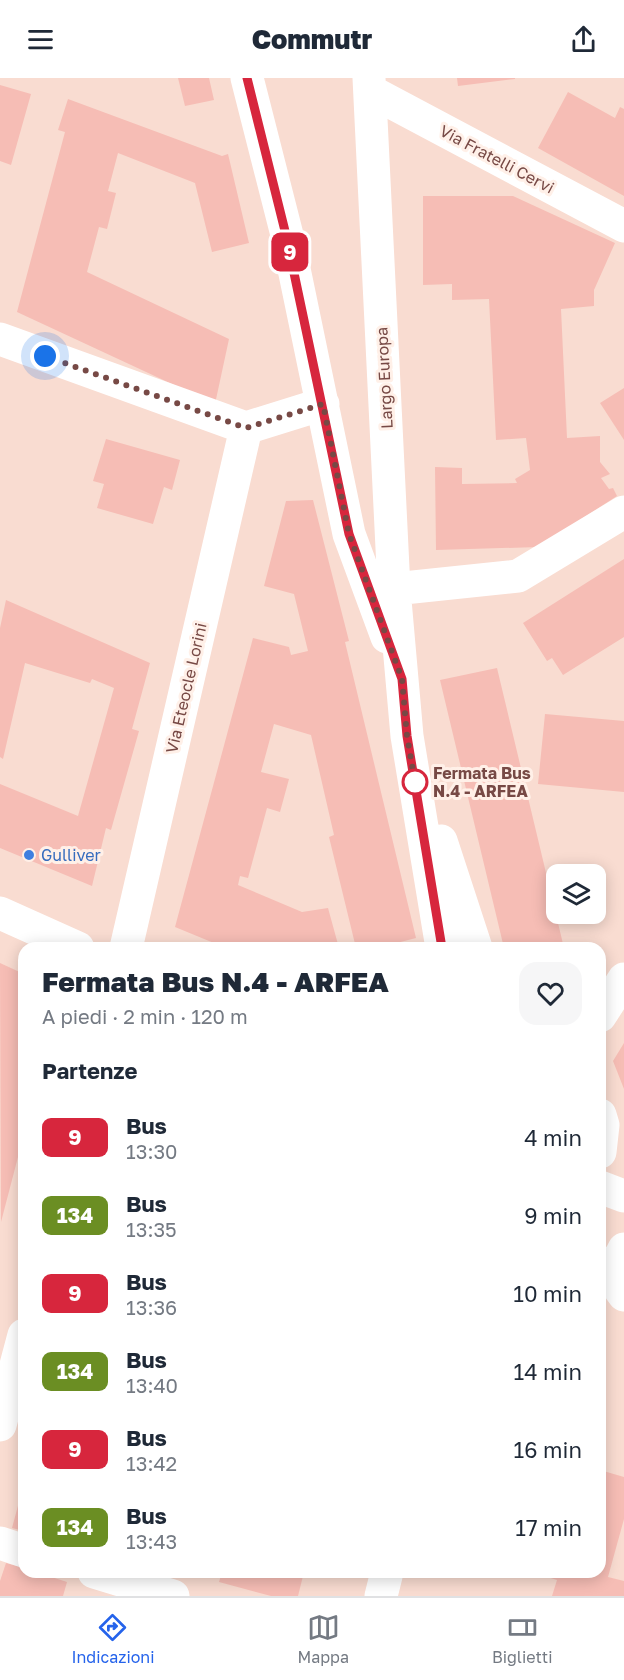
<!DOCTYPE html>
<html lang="it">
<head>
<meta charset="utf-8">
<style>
  body { margin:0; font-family:"Golos Text",sans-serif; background:#f6f6f7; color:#1f2937; height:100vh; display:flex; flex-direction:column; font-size:22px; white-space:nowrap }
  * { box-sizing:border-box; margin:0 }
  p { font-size:20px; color:#747a83 }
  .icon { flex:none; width:33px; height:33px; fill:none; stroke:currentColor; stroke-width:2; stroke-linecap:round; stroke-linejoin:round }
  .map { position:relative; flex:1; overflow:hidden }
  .details { position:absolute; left:18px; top:864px; width:588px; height:636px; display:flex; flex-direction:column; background:#fff; border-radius:18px; box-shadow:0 3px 15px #0003 }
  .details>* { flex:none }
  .badge { padding:0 12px; border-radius:9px; font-size:21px; line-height:39px }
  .controls { position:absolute; left:546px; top:786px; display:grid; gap:12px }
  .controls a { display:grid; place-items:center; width:60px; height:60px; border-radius:12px; background:#fff; box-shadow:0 3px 15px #0003; font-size:30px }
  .you { position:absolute; width:30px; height:30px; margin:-15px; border:4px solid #fff; border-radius:50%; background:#1a73e8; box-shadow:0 0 0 9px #1a73e833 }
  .map>.badge { position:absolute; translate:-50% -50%; box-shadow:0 0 0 3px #fff }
  h2 { padding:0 24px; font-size:22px; line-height:54px }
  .round { display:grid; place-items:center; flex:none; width:63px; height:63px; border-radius:18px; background:#f6f6f7 }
  .headline { display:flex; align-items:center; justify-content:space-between; height:102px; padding:0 24px }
  h1 { font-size:28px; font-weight:800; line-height:45px }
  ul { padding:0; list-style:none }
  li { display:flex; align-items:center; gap:18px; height:78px; padding:0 24px }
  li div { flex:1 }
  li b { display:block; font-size:22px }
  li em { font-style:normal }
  li .badge { min-width:66px; font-weight:700; text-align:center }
  header { display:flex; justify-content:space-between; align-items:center; height:78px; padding:0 24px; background:#fff; font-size:27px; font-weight:800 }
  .menu { display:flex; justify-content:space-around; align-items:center; height:84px; border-top:2px solid #e0e1e3; background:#fff; font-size:16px; color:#747a83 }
  .menu a { display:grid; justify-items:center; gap:3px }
  .menu .active { color:#2563eb }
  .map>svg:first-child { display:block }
  .residential { fill:#f9dcd1; fill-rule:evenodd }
  .building { fill:#f6bdb5 }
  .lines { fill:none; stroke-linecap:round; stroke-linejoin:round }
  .minor { stroke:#fff; stroke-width:33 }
  .line-casing { stroke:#fff; stroke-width:14 }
  .line { stroke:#d7263d; stroke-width:9 }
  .walk { stroke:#774945; stroke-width:6; stroke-dasharray:0 10.8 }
  .stop-dot { fill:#fff; stroke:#d7263d; stroke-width:3 }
  .shop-dot { fill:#3f7fe0; stroke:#fff0e8; stroke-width:2 }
  .labels { text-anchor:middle; stroke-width:6; stroke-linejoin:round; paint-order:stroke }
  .street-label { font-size:16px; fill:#774945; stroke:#fff0e8 }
  .stop-label { font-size:16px; font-weight:bold; fill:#774945; stroke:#fff0e8; text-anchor:start }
  .shop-label { font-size:16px; fill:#366cbe; stroke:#fff0e8; text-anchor:start }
</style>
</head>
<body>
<header><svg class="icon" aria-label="menu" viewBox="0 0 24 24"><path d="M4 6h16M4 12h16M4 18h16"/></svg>Commutr<svg class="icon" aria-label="share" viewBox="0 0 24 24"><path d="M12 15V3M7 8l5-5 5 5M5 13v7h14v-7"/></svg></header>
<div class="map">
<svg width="624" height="1518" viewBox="0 0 624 1518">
  <rect width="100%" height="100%" fill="#feeae0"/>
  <!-- residential -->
  <path class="residential" d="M0 0H624V1518H0ZM556 796H596V836H556ZM24 870H600V1494H24Z"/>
  <!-- building -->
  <path class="building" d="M178 0H209L214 22 185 28Z
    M457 0H515V1L458 8Z
    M0 7 31 16 11 87 0 83Z
    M568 14 615 40 620 29 624 31V118L538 70Z
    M68 21 222 78 228 76 249 165 212 174 195 105 118 75 108 113 116 115 107 151 99 149 87 194 229 261 215 326 17 234 65 54 58 52Z
    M423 118H513L615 165 594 212V228L561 231 567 360 600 358V384L610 396 601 400 609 411 613 410 617 418 538 469 436 472 435 389 462 390V406L517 405 515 401 530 392 526 360 496 362 489 221 452 222V206L423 207Z
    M624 310V362L600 325Z
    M106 361 180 382 172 412 164 409 153 446 97 430 104 406 93 403Z
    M313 422 349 563 345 564 416 860 377 870H356L329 759 334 757 311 657 274 646 261 694 289 701 280 734 267 730 248 800 240 798 238 807 302 834 328 830 339 870H226L175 849 253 560 289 569 291 577 308 573 294 516 264 508 286 423Z
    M624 481V559L563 597 552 580 547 583 523 545Z
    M6 522 150 585 132 651 139 653 111 752 106 750 92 808 0 770V706L78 738 114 610 92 601 90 605 25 585 3 681 0 679V550Z
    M497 590 564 870H504L440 602Z
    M545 636 624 643V714L538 706Z
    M0 885 24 896V1056L1 1144Z
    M624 965V1011L613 983Z
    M600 1392 624 1399V1441L608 1499 624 1503V1518H552L557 1502 532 1494H600Z
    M23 1409H24V1453L12 1450Z
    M6 1485 24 1490V1494H36L67 1504 63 1518H0V1503Z
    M222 1494H304L298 1518H271L219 1504Z"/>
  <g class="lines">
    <!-- minor -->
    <path class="minor" d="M247 0 287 157 349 456 387 559
      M369 0 394 511 407 658 442 870
      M370 13 624 148
      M0 261 246 350 323 326
      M394 511 518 498 624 434
      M441 763 476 870
      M0 835 78 870
      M126 870 246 350
      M600 938 624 901
      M600 1037 603 1047 600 1074
      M600 1109 624 1118
      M600 1184 624 1217
      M610 1198 624 1171
      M0 1347 24 1257
      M0 1465 24 1473
      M94 1494 173 1518
      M381 1518 387 1494"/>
  </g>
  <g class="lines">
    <!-- line casing -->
    <g class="line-casing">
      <path id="line" d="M247 0 286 157 349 456 402 601 407 658 442 870"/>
    </g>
    <!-- line -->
    <use href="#line" class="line"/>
    <!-- walk -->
    <path class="walk" d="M45 278 246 350 323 326 349 456 402 601 407 658 415 704"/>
  </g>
  <!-- markers -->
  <circle class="stop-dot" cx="415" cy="704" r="12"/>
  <circle class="shop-dot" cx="29" cy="777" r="6"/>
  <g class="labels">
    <!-- street labels -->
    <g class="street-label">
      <text transform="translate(497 81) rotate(28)" y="6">Via Fratelli Cervi</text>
      <text transform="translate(384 300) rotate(-93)" y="6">Largo Europa</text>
      <text transform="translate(186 610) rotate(-77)" y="6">Via Eteocle Lorini</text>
    </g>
    <!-- stop labels -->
    <g class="stop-label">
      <text x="433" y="701">Fermata Bus<tspan x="433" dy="18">N.4 - ARFEA</tspan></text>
    </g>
    <!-- shop labels -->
    <g class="shop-label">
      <text x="41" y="783">Gulliver</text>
    </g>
  </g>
</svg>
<div class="controls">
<a><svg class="icon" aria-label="layers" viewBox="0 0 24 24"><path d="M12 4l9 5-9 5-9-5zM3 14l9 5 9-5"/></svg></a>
</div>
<div class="you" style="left:45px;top:278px"></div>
<b class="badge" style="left:290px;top:174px;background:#d7263d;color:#fff">9</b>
<section class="details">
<div class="headline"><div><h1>Fermata Bus N.4 - ARFEA</h1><p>A piedi · 2 min · 120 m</p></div><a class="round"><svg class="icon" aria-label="heart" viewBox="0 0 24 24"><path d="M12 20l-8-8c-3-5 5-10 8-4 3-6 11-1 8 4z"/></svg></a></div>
<h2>Partenze</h2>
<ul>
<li><span class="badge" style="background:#d7263d;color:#fff">9</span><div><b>Bus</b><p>13:30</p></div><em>4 min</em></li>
<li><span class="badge" style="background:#6b8e23;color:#fff">134</span><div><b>Bus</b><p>13:35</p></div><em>9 min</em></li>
<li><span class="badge" style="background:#d7263d;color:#fff">9</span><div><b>Bus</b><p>13:36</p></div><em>10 min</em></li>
<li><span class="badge" style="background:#6b8e23;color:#fff">134</span><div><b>Bus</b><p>13:40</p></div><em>14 min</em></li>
<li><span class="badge" style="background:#d7263d;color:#fff">9</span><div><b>Bus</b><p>13:42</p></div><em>16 min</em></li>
<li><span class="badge" style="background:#6b8e23;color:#fff">134</span><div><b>Bus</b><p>13:43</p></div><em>17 min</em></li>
</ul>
</section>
</div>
<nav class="menu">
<a class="active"><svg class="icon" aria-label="directions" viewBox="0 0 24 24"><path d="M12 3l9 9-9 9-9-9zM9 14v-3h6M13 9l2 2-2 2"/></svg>Indicazioni</a>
<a><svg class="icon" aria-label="map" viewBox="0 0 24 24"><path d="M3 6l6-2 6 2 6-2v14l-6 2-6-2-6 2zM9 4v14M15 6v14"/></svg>Mappa</a>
<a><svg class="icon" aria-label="tickets" viewBox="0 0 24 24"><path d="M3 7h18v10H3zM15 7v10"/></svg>Biglietti</a>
</nav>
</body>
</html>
